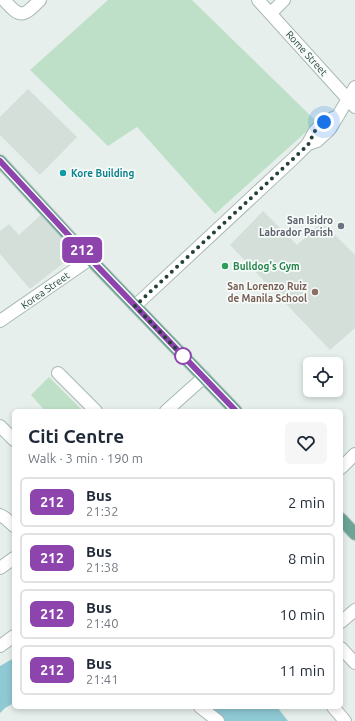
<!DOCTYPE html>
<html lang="en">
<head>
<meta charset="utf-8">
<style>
  body { margin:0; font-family:Ubuntu,sans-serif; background:#f6f6f7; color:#1f2937; height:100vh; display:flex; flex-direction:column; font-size:15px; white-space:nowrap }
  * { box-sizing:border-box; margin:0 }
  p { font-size:13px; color:#747a83 }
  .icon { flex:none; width:22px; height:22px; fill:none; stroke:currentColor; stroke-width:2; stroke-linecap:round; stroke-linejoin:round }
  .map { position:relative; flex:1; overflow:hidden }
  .sheet { position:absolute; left:12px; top:409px; width:331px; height:300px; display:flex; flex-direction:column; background:#fff; border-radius:6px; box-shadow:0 2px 6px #0003 }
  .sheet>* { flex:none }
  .badge { padding:0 8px; border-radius:6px; font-size:14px; line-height:26px }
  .fabs { position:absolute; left:303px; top:357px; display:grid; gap:8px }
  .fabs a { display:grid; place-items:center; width:40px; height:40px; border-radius:6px; background:#fff; box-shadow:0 2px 6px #0003; font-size:20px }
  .you { position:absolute; width:20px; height:20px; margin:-10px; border:3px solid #fff; border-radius:50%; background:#1a73e8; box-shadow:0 0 0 6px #1a73e833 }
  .map>.badge { position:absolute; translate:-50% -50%; box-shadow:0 0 0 2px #fff }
  .round { display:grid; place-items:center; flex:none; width:42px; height:42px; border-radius:6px; background:#f6f6f7 }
  .overview { display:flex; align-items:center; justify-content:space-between; height:68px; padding:0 16px }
  h1 { font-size:19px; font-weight:700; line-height:30px }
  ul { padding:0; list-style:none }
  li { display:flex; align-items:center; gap:12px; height:50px; margin:0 8px 6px; padding:0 8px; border:2px solid #e0e1e3; border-radius:6px }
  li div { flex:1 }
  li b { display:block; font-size:15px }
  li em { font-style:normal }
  li .badge { min-width:44px; font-weight:700; text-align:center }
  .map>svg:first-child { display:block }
  .built { fill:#d4dfda }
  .green { fill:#bfe0c8 }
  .water { fill:#8ec9d4 }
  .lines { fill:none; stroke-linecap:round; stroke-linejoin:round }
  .minor-casing { stroke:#a8b8b2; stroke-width:14 }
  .major-casing { stroke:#c2cac8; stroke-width:14 }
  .minor { stroke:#fff; stroke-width:12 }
  .major { stroke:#6aa596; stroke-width:12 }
  .line-casing { stroke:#fff; stroke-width:9 }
  .line { stroke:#8e44ad; stroke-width:6 }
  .walk { stroke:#24423a; stroke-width:4; stroke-dasharray:0 7.2 }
  .culture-dot { fill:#0f9aa8; stroke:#f7fbf9; stroke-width:1.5 }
  .worship-dot { fill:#6b7280; stroke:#f7fbf9; stroke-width:1.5 }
  .leisure-dot { fill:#2e9e5b; stroke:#f7fbf9; stroke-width:1.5 }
  .education-dot { fill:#8d6e63; stroke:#f7fbf9; stroke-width:1.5 }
  .stop-dot { fill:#fff; stroke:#8e44ad; stroke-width:2 }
  .labels { text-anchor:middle; stroke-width:3.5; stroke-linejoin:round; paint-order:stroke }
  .street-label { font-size:10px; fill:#24423a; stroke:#f7fbf9 }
  .culture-label { font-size:10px; font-weight:bold; fill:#0d838f; stroke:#f7fbf9; text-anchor:start }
  .worship-label { font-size:10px; font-weight:bold; fill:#5b616d; stroke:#f7fbf9; text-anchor:end }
  .leisure-label { font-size:10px; font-weight:bold; fill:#27864d; stroke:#f7fbf9; text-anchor:start }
  .education-label { font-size:10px; font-weight:bold; fill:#785e54; stroke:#f7fbf9; text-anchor:end }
</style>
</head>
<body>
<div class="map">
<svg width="355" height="721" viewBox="0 0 355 721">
  <rect width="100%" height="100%" fill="#e6efeb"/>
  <!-- built -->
  <path class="built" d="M28 89 77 137 40 175 0 135V117Z
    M263 211 297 245 322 222 355 255V328L330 350 230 245Z
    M43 213 78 252 30 289 0 254V231L9 224 19 235Z"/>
  <!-- green -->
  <path class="green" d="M108 0H192L317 122 215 214 137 127 108 146 30 70Z
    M49 377 83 411H45L31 395Z"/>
  <!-- water -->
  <path class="water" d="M14 658V703L5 708 0 713V666Z
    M203 707H277L288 721H221Z"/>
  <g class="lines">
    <!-- minor casing -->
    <g class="minor-casing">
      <path id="minor" d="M4 0C21 19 23 17 40 0
        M258 0 355 107
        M271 13 284 0
        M309 144 317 141 330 129 355 87
        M135 306 295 157 307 145 315 131 324 122 338 116
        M0 321 90 259
        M58 373 96 411
        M166 411 204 377
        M0 426 14 440
        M341 468 355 454
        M0 515 5 518 14 526
        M0 568 14 558
        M341 622 355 610
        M0 646 14 636
        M341 648 355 663
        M200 707 218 721
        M333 707 345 721"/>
    </g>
    <!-- major casing -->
    <g class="major-casing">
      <path id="major" d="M0 161 90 259 236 411
        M341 519 355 534"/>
    </g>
    <!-- minor -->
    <use href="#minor" class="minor"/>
    <!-- major -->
    <use href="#major" class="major"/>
  </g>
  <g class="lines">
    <!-- line casing -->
    <g class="line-casing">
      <path id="line" d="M0 161 99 268 236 411"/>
    </g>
    <!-- line -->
    <use href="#line" class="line"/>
    <!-- walk -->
    <path class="walk" d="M183 356 184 357 135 306 295 157 308 145 315 131 324 122"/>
  </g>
  <!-- markers -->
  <circle class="culture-dot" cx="63" cy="173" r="4"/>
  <circle class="worship-dot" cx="341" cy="226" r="4"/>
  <circle class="leisure-dot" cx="225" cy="266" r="4"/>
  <circle class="education-dot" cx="315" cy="292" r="4"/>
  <circle class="stop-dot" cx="183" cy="356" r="8"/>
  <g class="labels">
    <!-- street labels -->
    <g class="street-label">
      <text transform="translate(307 53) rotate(48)" y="4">Rome Street</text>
      <text transform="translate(45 290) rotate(-35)" y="4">Korea Street</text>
    </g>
    <!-- culture labels -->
    <g class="culture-label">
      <text x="71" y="177">Kore Building</text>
    </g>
    <!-- worship labels -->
    <g class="worship-label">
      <text x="333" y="224">San Isidro<tspan x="333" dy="12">Labrador Parish</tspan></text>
    </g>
    <!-- leisure labels -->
    <g class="leisure-label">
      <text x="233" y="270">Bulldog's Gym</text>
    </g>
    <!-- education labels -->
    <g class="education-label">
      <text x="307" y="290">San Lorenzo Ruiz<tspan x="307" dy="12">de Manila School</tspan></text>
    </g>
  </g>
</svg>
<div class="fabs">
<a><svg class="icon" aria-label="locate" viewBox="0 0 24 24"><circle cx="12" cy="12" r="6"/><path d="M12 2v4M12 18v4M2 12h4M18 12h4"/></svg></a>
</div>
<div class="you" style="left:324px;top:122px"></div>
<b class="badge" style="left:82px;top:250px;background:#8e44ad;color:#fff">212</b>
<section class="sheet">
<div class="overview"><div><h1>Citi Centre</h1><p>Walk · 3 min · 190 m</p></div><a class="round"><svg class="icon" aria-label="heart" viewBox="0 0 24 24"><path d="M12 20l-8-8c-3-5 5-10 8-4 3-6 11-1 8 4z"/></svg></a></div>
<ul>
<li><span class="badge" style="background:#8e44ad;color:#fff">212</span><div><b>Bus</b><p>21:32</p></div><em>2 min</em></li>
<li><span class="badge" style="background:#8e44ad;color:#fff">212</span><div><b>Bus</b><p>21:38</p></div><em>8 min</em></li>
<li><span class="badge" style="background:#8e44ad;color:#fff">212</span><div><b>Bus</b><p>21:40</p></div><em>10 min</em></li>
<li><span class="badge" style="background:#8e44ad;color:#fff">212</span><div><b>Bus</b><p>21:41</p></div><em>11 min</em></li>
</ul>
</section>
</div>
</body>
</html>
